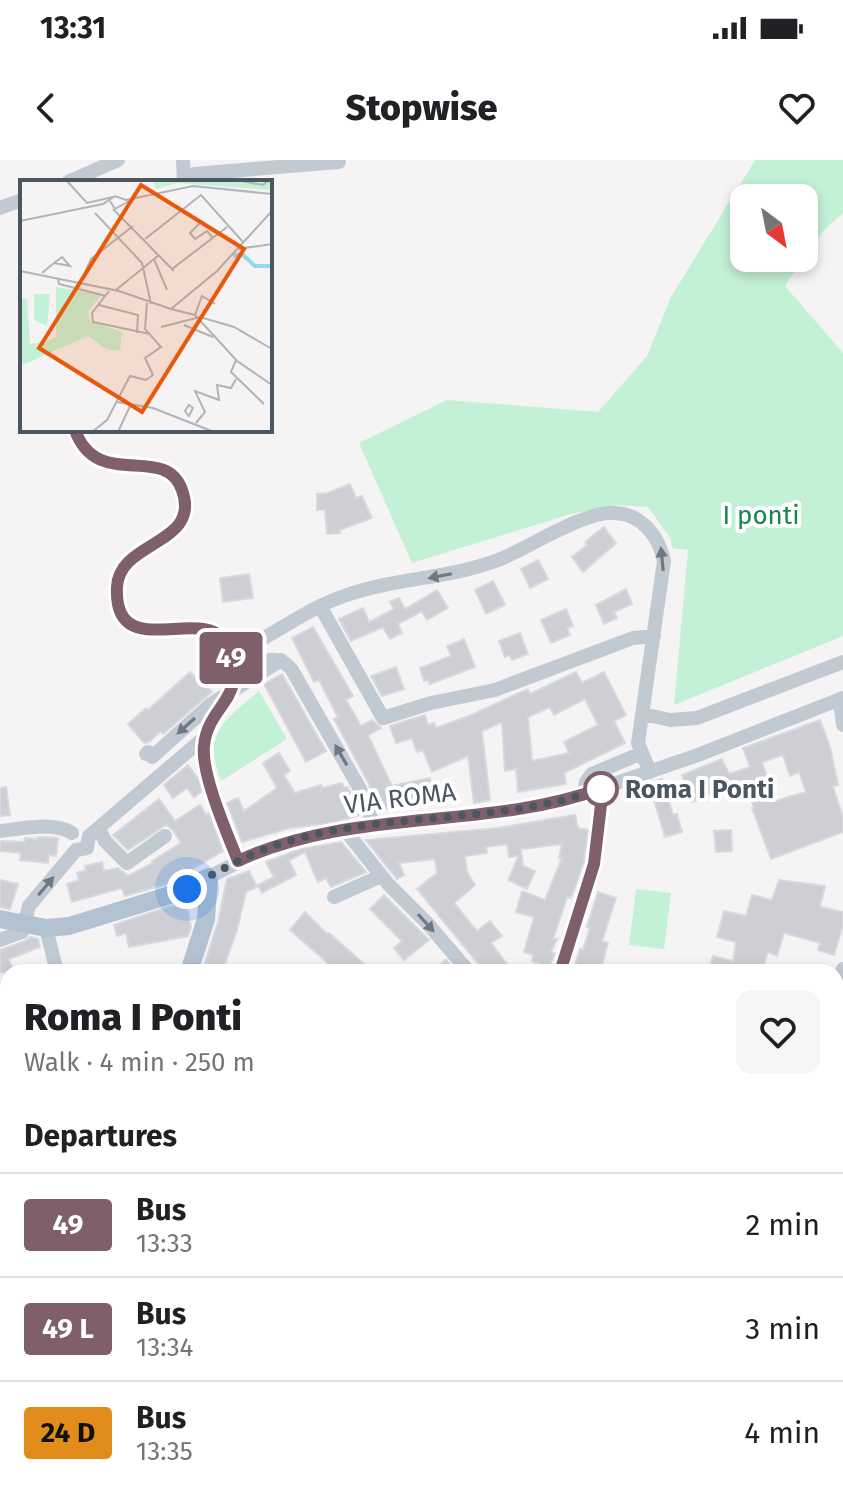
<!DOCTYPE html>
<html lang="en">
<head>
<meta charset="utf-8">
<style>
  body { margin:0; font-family:"Fira Sans",sans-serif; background:#f6f6f6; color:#202124; height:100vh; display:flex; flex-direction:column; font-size:30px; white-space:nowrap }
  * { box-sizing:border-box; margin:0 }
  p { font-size:26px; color:#757577 }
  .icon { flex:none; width:44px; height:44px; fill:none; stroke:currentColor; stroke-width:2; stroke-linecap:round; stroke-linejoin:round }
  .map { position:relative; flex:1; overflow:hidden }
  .panel { position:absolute; left:0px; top:804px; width:844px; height:536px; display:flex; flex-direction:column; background:#fff; border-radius:24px 24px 0 0; box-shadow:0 4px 12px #0003 }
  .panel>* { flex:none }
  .badge { padding:0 16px; border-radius:6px; font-size:28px; line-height:52px }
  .needle { width:52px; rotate:148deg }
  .buttons { position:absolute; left:730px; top:24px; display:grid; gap:16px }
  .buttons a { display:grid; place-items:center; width:88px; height:88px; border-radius:16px; background:#fff; box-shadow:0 4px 12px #0003; font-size:40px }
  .you { position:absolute; width:40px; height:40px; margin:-20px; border:6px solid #fff; border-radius:50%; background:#1a73e8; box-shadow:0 0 0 12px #1a73e833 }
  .map>.badge { position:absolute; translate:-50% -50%; box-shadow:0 0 0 4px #fff }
  h2 { padding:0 24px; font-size:30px; line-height:72px }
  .round { display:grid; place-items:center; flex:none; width:84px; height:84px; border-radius:16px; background:#f6f6f6 }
  .overview { display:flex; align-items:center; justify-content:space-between; height:136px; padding:0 24px }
  h1 { font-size:38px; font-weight:800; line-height:60px }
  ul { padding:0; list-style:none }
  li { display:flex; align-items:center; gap:24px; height:104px; padding:0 24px; border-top:2px solid #e0e0e0 }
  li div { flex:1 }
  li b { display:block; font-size:30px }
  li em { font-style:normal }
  li .badge { min-width:88px; font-weight:700; text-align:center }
  .status { display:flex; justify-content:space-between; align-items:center; height:56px; padding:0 40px; background:#fff; direction:ltr }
  .status svg { height:22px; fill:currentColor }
  header { display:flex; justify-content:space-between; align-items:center; height:104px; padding:0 24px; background:#fff; font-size:36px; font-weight:800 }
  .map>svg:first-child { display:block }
  .green { fill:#c3f1d5 }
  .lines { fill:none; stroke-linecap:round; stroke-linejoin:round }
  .stream { stroke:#90daee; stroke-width:4 }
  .building { fill:#cdcfd5; stroke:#d7d9de; stroke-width:2; fill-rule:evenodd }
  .minor { stroke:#c1cad2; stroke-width:14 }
  .major { stroke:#b3c2d1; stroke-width:18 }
  .oneway { fill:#6e7983 }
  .line-casing { stroke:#fff; stroke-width:18 }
  .line { stroke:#805f6d; stroke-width:12 }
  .walk { stroke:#4a5661; stroke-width:8; stroke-dasharray:0 14.4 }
  .stop-dot { fill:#fff; stroke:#805f6d; stroke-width:4 }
  .labels { text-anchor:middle; stroke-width:8; stroke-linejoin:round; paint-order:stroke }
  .park-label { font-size:26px; fill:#17864f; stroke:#fff }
  .stop-label { font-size:26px; font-weight:bold; fill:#4a5661; stroke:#fff; text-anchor:start }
  .street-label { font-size:26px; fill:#4a5661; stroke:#fff }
  .inset-river { fill:none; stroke:#90daee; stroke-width:4 }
  .inset-road { fill:none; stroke:#b1b4b9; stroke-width:2 }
  .view { fill:#e8590c; fill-opacity:0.15; stroke:#e8590c; stroke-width:4 }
  .inset-edge { fill:none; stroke:#4a5661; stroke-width:4 }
</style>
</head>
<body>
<div class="status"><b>13:31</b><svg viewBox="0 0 49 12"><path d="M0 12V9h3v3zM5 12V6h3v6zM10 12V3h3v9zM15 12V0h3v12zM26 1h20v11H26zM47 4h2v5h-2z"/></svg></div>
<header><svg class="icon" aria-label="back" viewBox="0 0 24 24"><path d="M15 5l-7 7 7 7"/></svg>Stopwise<svg class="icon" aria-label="heart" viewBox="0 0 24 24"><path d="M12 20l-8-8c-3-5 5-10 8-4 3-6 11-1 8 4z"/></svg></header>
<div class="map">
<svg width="843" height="1340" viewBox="0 0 843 1340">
  <rect width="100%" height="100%" fill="#f5f3f3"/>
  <!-- green -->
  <path class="green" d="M755 0H843V53L822 72 804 98V38H744V98H804L785 126 843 193V476L674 545 688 390 672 388 671 379 648 347 616 345 571 354 412 403 359 283 447 240 598 252 647 196 671 137Z
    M259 531 287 579 221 621C201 573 227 559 259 531Z
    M636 729 671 733 664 789 629 785Z"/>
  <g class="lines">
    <!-- stream -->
    <path class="stream" d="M0 1294 8 1256"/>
  </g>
  <!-- building -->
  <path class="building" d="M350 324 356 338 362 336 372 358 340 370V373L327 374 325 350H317V334L328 333Z
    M604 367 616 383 583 412 572 397 587 385 585 382Z
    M538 400 548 419 530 428 521 409Z
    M249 414 253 438 223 442 220 418Z
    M493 421 505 445 486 454 475 430Z
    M626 429 632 444 614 452 617 458 604 464 596 445Z
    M437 430 448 448 427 460 422 451 398 464 402 473 390 479 383 467 351 481 339 459 363 448 369 462 394 449 390 442 399 438 405 449Z
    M566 449 573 466 567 468 570 475 551 483 541 460Z
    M313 467 353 536 346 540 361 566 372 560 381 568 368 575 392 626 430 618 435 640 379 651 369 624 334 559 338 557 319 520 314 522 292 478Z
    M520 473 528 494 512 500 510 495 505 497 499 481Z
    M464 479 475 507 430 524 428 520 424 521 420 508 451 496 447 486Z
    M396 507 404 529 382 536 371 516Z
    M190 512 212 532 163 574 161 571 149 582 144 583 128 564 146 548 148 550Z
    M576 512 582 523 604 512 626 555 614 561 625 583 564 613 566 624 518 632 516 609 505 611 502 562 482 571 490 640 474 643 468 596 432 612 423 590 417 592 412 578 396 583 390 566 425 555 428 565 434 563 436 568 469 556 528 529 530 534ZM585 539 598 565 564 582 569 593 532 601 528 557 550 547 554 555Z
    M282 514 326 591 306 602 264 524Z
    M820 560 830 587 838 625 833 626 843 658V672L771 699 752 648H754L745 621 692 642 682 615 722 599 729 614 750 607 743 588ZM783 595 790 616 799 612 806 632 775 641 762 602Z
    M279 593 290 611 284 615 295 633 321 625 322 628 342 623 344 628 347 627 351 633 359 655 333 663 290 668 242 682 227 643 238 638 244 651 277 628 263 603Z
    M188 605 199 620 202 631 194 637 187 628 173 638 164 625Z
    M662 619 673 655 677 654 682 672 665 677 649 623Z
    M6 627 10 655 0 656V628Z
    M159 639 175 661 200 645 206 655 209 653 223 691 166 724 125 736 122 728 72 742 67 724 79 720 77 713 86 710 85 706 102 702 104 711 118 708 128 716 153 703 152 701 181 683 173 670 166 665 128 690 113 675Z
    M575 655 578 668 588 670 584 702 571 738 567 737 553 779H557L551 792 555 794 549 807 532 801 533 795 524 792 534 757 516 752 522 731 545 740 562 698H559L562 684 521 689 523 706 535 711 527 729 508 720 519 695 509 697 507 684 486 687 487 693 465 696 467 712 475 725 454 743 477 771 490 761 502 776 491 783 513 812H485L417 729 437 713 435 699 399 703 404 715 397 719 366 680 498 668Z
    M731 670 732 691 716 692 714 671Z
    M38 677 58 678 56 696 49 695 48 703 20 700 21 693 0 691V681L24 682 25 678 38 679Z
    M341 682 366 712 331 727 326 718 318 722 305 692 289 701 296 715 262 733 258 725 274 717 266 702 300 689Z
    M249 711 257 727 246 732 237 770 222 812H202L218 762 227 719Z
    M0 720 18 724 10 749 0 747Z
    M779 720 825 726 820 747 843 752V765L834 795 818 790 820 783 784 773 777 796 768 792 762 812H708L713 796 733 801 736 782 717 777 724 751 746 756 752 735 772 740Z
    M598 732 616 738 602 781 608 783 600 812H573L580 789 583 790 590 768 587 767Z
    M384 735 429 780 404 800 394 788 402 781 370 749Z
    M186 741 191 767 188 776 129 787 126 773 117 776 114 765Z
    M305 752 327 774 329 773 373 812H338L290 770Z
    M30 777 38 779 40 787 9 799 14 812H0V790L25 781Z
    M446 800 456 812H432Z"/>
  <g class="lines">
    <!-- minor -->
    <path class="minor" d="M183 0 184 22
      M68 22 118 0
      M194 22V14L339 2
      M0 48 22 40
      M75 270C97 332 164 282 182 330 202 384 119 380 117 427 114 507 207 441 227 485 250 539 208 542 204 586 201 614 228 673 238 701
      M320 446 383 558 431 543 495 530 633 478 654 476
      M230 495C270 479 303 450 344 436 394 418 448 419 498 400 529 388 585 350 616 353 643 355 659 377 664 401L638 583 650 612
      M230 495C237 496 243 499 250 500 267 503 278 493 292 510L360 629 374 666
      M841 549 843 565
      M643 554 670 560 697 558 843 502
      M146 594 148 592 152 597 210 545 281 500
      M583 636 586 622 592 614 642 593
      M99 669 105 681 127 703 165 676
      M345 670 388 724 428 764 469 812
      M0 671C21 669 53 661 72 673
      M209 717 250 696 297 679 374 666 519 651 567 640 698 595 843 538
      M334 737 381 716
      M46 768 57 812
      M0 780 22 772 29 746 76 690 87 688 89 676 206 576
      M560 812 594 704 603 628
      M836 836 843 809
      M0 913H8
      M836 963 843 965
      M836 1094 843 1096
      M0 1331 8 1326
      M209 1340 212 1332
      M355 1340 358 1332
      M517 1340 520 1332
      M757 1340 761 1332"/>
    <!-- major -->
    <path class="major" d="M0 759 46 768 69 766 170 735 209 717 206 759 189 812
      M836 1221 843 1214
      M836 1242 843 1235
      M39 1340 41 1332
      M711 1340 720 1332
      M734 1340 742 1332"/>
  </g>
  <!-- one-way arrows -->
  <defs><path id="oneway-solid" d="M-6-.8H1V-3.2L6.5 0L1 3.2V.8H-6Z" transform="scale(2)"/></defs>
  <g class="oneway">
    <use href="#oneway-solid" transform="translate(662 399) rotate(-96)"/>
    <use href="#oneway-solid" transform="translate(440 416) rotate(169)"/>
    <use href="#oneway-solid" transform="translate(186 566) rotate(138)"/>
    <use href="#oneway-solid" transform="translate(341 595) rotate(-120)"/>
    <use href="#oneway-solid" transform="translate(46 726) rotate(-50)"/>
    <use href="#oneway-solid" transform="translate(426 763) rotate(48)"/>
  </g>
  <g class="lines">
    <!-- line casing -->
    <g class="line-casing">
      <path id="line" d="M75 270C97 332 165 282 182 330 202 385 119 380 117 427 113 507 207 441 227 485 251 539 208 543 204 586 201 614 227 673 238 701 353 647 485 671 603 628L594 704 560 812"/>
    </g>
    <!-- line -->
    <use href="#line" class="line"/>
    <!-- walk -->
    <path class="walk" d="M187 729C217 712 247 694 280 684 385 650 499 666 603 628L601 629"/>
  </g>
  <!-- markers -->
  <circle class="stop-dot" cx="601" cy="629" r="16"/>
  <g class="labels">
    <!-- park labels -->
    <g class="park-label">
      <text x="761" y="364">I ponti</text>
    </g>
    <!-- stop labels -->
    <g class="stop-label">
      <text x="625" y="638">Roma I Ponti</text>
    </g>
    <!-- street labels -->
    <g class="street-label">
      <text transform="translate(400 638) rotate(-7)" y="9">VIA ROMA</text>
    </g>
  </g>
  <!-- overview -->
  <g transform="translate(20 20)">
    <rect width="252" height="252" fill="#f5f3f3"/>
    <path d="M133 0H252V10L157 3 136 9ZM36 107 81 115 68 132 70 141 102 152 100 171 86 169 68 156 0 186V118L7 119 10 164 27 161 36 157ZM14 114H30L27 146 14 140Z" fill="#c3f1d5"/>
    <path class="inset-river" d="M213 76 222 74 235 86H252"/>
    <path class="inset-road" d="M46 0 67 23 93 17M217 0 243 5 249 0M90 21 95 29 109 21M93 29 154 91M252 31 197 91 151 129 175 135 217 181 252 205M75 33 122 83 131 124M0 41 83 24 95 16 106 20 173 6 252 14M182 41 170 53 175 59 187 51 192 57M125 59 181 15 223 62M218 69 252 64M134 79 147 110M152 89 207 47M0 91 99 111 151 129M22 93 34 83 42 77 50 86 34 83M38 99 39 104 86 116M61 102 71 79 113 46M96 110 139 75M89 111 72 133 73 142 130 154M79 125 118 135 117 153M175 135 182 116 195 124M164 145 193 157M141 147 180 137 214 147 252 169M216 180 211 192 244 224M97 222 133 228 194 252M169 225 173 228 169 236 165 231ZM176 243 185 232 175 211 199 220 197 205 211 208 216 199M72 252 87 240 110 196 126 200 133 195 125 178 141 167 125 149 127 123M98 252 111 224"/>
    <path class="view" d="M121 5 224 69 122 232 19 168Z"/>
    <rect width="252" height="252" class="inset-edge"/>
  </g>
</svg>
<div class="buttons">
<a><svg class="needle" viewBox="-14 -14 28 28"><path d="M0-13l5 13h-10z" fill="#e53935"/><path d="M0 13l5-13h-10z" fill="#757577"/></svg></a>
</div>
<div class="you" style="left:187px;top:729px"></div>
<b class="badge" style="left:231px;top:498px;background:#805f6d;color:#fff">49</b>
<section class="panel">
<div class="overview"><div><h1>Roma I Ponti</h1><p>Walk · 4 min · 250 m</p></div><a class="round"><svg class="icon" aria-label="heart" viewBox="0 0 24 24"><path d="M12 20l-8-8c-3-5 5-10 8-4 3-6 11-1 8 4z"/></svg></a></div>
<h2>Departures</h2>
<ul>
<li><span class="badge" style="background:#805f6d;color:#fff">49</span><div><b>Bus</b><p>13:33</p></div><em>2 min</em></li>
<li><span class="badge" style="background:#805f6d;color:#fff">49 L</span><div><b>Bus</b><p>13:34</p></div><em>3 min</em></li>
<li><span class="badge" style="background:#e28c1b;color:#111">24 D</span><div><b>Bus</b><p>13:35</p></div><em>4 min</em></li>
</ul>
</section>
</div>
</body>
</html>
